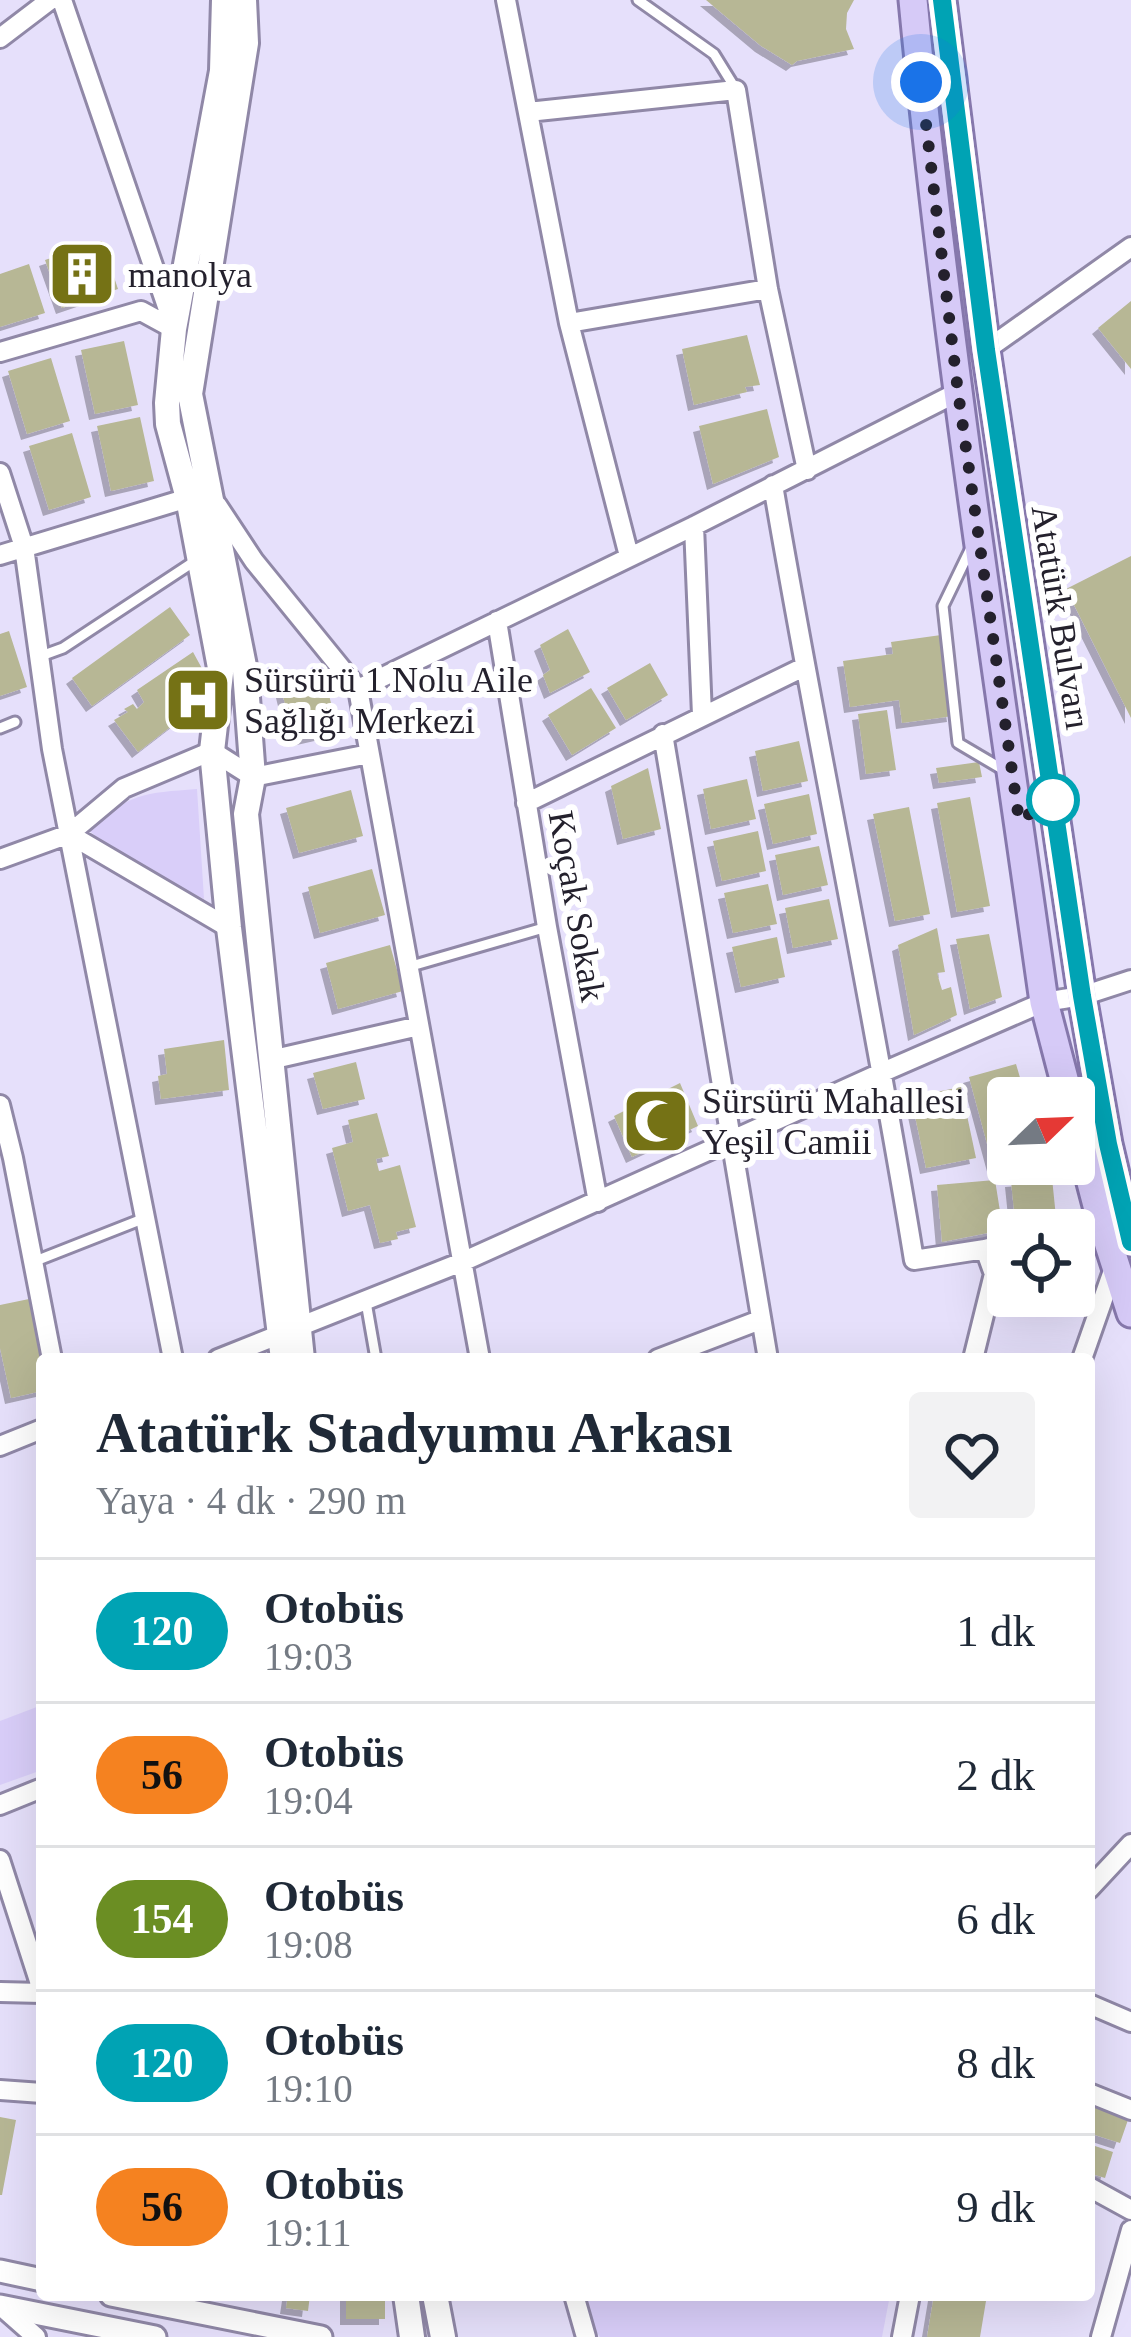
<!DOCTYPE html>
<html lang="tr">
<head>
<meta charset="utf-8">
<style>
  body { margin:0; font-family:Georgia,serif; background:#f2f2f3; color:#1f2937; height:100vh; display:flex; flex-direction:column; font-size:45px; white-space:nowrap }
  * { box-sizing:border-box; margin:0 }
  p { font-size:39px; color:#747a83 }
  .icon { flex:none; width:66px; height:66px; fill:none; stroke:currentColor; stroke-width:2; stroke-linecap:round; stroke-linejoin:round }
  .map { position:relative; flex:1; overflow:hidden }
  .sheet { position:absolute; left:36px; top:1353px; width:1059px; height:948px; display:flex; flex-direction:column; background:#fff; border-radius:12px; box-shadow:0 12px 48px #0002 }
  .sheet>* { flex:none }
  .badge { padding:0 24px; border-radius:39px; font-size:42px; line-height:78px }
  .needle { width:78px; rotate:67deg }
  .buttons { position:absolute; left:987px; top:1077px; display:grid; gap:24px }
  .buttons a { display:grid; place-items:center; width:108px; height:108px; border-radius:12px; background:#fff; box-shadow:0 12px 48px #0002; font-size:60px }
  .you { position:absolute; width:60px; height:60px; margin:-30px; border:9px solid #fff; border-radius:50%; background:#1a73e8; box-shadow:0 0 0 18px #1a73e833 }
  .map>.badge { position:absolute; translate:-50% -50%; box-shadow:0 0 0 6px #fff }
  .round { display:grid; place-items:center; flex:none; width:126px; height:126px; border-radius:12px; background:#f2f2f3 }
  .summary { display:flex; align-items:center; justify-content:space-between; height:204px; padding:0 60px }
  h1 { font-size:57px; font-weight:700; line-height:90px }
  ul { padding:0; list-style:none }
  li { display:flex; align-items:center; gap:36px; height:144px; padding:0 60px; border-top:3px solid #e0e1e3 }
  li div { flex:1 }
  li b { display:block; font-size:45px }
  li em { font-style:normal }
  li .badge { min-width:132px; font-weight:700; text-align:center }
  .map>svg:first-child { display:block }
  .green { fill:#d9cef9 }
  .building { fill:#b7b795; filter:url(#shadow) }
  .lines { fill:none; stroke-linecap:round; stroke-linejoin:round }
  .service-casing { stroke:#9088a7; stroke-width:15 }
  .minor-casing { stroke:#9088a7; stroke-width:24 }
  .tertiary-casing { stroke:#9088a7; stroke-width:27 }
  .secondary-casing { stroke:#9088a7; stroke-width:30 }
  .primary-casing { stroke:#8678ac; stroke-width:33 }
  .service { stroke:#fff; stroke-width:9 }
  .minor { stroke:#fff; stroke-width:18 }
  .tertiary { stroke:#fff; stroke-width:21 }
  .secondary { stroke:#fff; stroke-width:24 }
  .primary { stroke:#d6caf7; stroke-width:27 }
  .line-casing { stroke:#fff; stroke-width:27 }
  .line { stroke:#00a3b4; stroke-width:18 }
  .walk { stroke:#24212d; stroke-width:12; stroke-dasharray:0 21.6 }
  .stop-dot { fill:#fff; stroke:#00a3b4; stroke-width:6 }
  .labels { text-anchor:middle; stroke-width:12; stroke-linejoin:round; paint-order:stroke }
  .poi-label { font-size:36px; fill:#24212d; stroke:#fff; text-anchor:start }
  .street-label { font-size:36px; fill:#24212d; stroke:#fff }
</style>
</head>
<body>
<div class="map">
<svg width="1131" height="2337" viewBox="0 0 1131 2337">
  <defs>
    <filter id="shadow"><feDropShadow dx="-6" dy="6" stdDeviation="0" flood-color="#0004"/></filter>
  </defs>
  <rect width="100%" height="100%" fill="#e6e0fb"/>
  <!-- green -->
  <path class="green" d="M197 789 204 899 115 854 90 831C127 793 145 793 197 789Z
    M42 1705V1770L0 1785V1721Z
    M582 2295H890L882 2337H600L587 2318Z"/>
  <!-- building -->
  <path class="building" d="M706 0H854L847 13 846 29 854 49 797 61 792 65 761 46Z
    M102 241 118 289 62 308 45 260Z
    M29 264 45 313 0 327V274Z
    M1131 301V369L1098 328Z
    M747 335 760 385 745 387 747 392 694 405 682 349Z
    M124 341 138 405 95 414 81 350Z
    M51 358 70 421 27 434 8 371Z
    M767 409 779 457 713 484 699 426Z
    M140 417 154 481 111 491 97 426Z
    M72 433 91 497 49 510 29 446Z
    M1131 556V718L1066 589Z
    M170 607 190 635 92 706 72 678Z
    M568 629 590 672 550 693 543 675 550 670 540 645Z
    M9 631 27 687 0 696V634Z
    M941 635 953 716 902 723 899 700 850 707 843 661 893 654 891 642Z
    M193 652 205 674 199 678 206 690 201 693 208 703 187 724 182 718 138 752 114 720 128 712 124 709 133 704 137 709 144 702 137 690Z
    M650 663 668 695 626 720 607 688Z
    M323 671 338 731 294 741 282 692 306 686 303 676Z
    M591 688 616 728 572 755 548 715Z
    M887 710 896 770 866 774 858 714Z
    M799 741 808 781 763 791 755 751Z
    M979 762 982 777 939 783 936 768Z
    M648 768 661 829 623 839 611 786Z
    M747 779 756 819 711 829 703 789Z
    M351 790 363 836 299 853 286 808Z
    M809 794 817 834 773 844 764 804Z
    M970 797 990 906 957 912 937 803Z
    M909 807 930 914 895 921 873 814Z
    M758 831 766 871 722 881 713 841Z
    M819 846 828 885 783 895 775 855Z
    M372 869 385 915 320 933 308 887Z
    M768 884 777 924 733 933 724 893Z
    M829 899 838 939 793 948 785 908Z
    M937 928 945 972 937 973 942 990 951 987 957 1015 914 1035 898 945Z
    M989 934 1002 997 970 1009 956 939Z
    M777 937 785 977 741 987 732 947Z
    M390 945 403 991 338 1009 326 963Z
    M224 1040 229 1090 161 1099 158 1076 167 1074 164 1049Z
    M356 1062 365 1099 323 1109 313 1073Z
    M1016 1064 1026 1098H1008V1164L1024 1165 995 1173 969 1077Z
    M680 1083 698 1126 632 1157 614 1116Z
    M961 1087 976 1158 926 1168 911 1097Z
    M377 1113 389 1156 376 1159 379 1171 400 1165 416 1227 396 1232 398 1239 380 1243 370 1205 348 1211 332 1148 353 1142 348 1120Z
    M1052 1178 1057 1227 1016 1230 1011 1181Z
    M995 1180 1003 1230 942 1242 937 1185Z
    M29 1299 42 1357V1391L11 1398 0 1348V1305Z
    M1089 2104 1129 2117 1120 2143 1089 2133Z
    M0 2117 16 2120 2 2195H0Z
    M1089 2144 1113 2152 1105 2178 1089 2173Z
    M288 2295H310L308 2311 286 2308Z
    M346 2295H385V2319H346Z
    M934 2295H987L980 2337H927Z"/>
  <g class="lines">
    <!-- service casing -->
    <g class="service-casing">
      <path id="service" d="M638 0 714 54 735 88
        M971 548 943 606 958 743 1002 769
        M41 656 63 648 195 561
        M0 728 15 722
        M408 967 547 927
        M33 1262 145 1218
        M366 1302 376 1359"/>
    </g>
    <!-- minor casing -->
    <g class="minor-casing">
      <path id="minor" d="M62 0 173 324
        M506 0 569 323 629 556
        M0 38 50 0
        M528 112 736 90 768 289 807 470
        M569 323 768 289
        M986 350 1131 247
        M0 352 141 311 174 329
        M0 473 24 547 52 749 173 1359
        M773 485C817 744 872 1001 914 1260L985 1249 994 1274 973 1359
        M217 505 254 561 358 689 480 1359
        M694 526 702 715
        M0 555 188 498
        M497 621 547 927 598 1202
        M358 689 694 526 958 392
        M663 734 768 1359
        M526 803 804 667
        M69 834 229 928
        M0 859 69 834 124 788 212 751 253 777 369 754
        M270 1060 419 1026
        M0 1105 13 1158 52 1359
        M1054 1230 1100 1217
        M985 1249 1008 1243
        M218 1359 462 1262 883 1072 1044 1002 1082 996 1131 980
        M658 1359 760 1320
        M1082 1359 1115 1265
        M0 1446 42 1429
        M0 1805 42 1788
        M0 1860 42 1990
        M1089 1889 1131 1844
        M0 1992 42 1993
        M1089 2004 1131 2022
        M0 2090 42 2093
        M1089 2093 1131 2110
        M1089 2187 1131 2210
        M574 2295 586 2337
        M1 2306 36 2337
        M902 2337 910 2295
        M1101 2337 1131 2230"/>
    </g>
    <!-- tertiary casing -->
    <g class="tertiary-casing">
      <path id="tertiary" d="M0 2271 42 2280
        M111 2295 321 2337
        M0 2306 155 2337"/>
    </g>
    <!-- secondary casing -->
    <g class="secondary-casing">
      <path id="secondary" d="M224 0 222 71 174 329 167 403 168 424 188 498 221 673 212 751 229 928 283 1359
        M244 0 246 43 190 394 245 671 253 777 246 814 302 1359
        M406 2295 412 2337
        M435 2295 443 2337"/>
    </g>
    <!-- primary casing -->
    <g class="primary-casing">
      <path id="primary" d="M913 0C945 335 997 669 1044 1002L1069 1098
        M942 0 986 350 1082 996 1108 1144 1131 1242
        M1074 1117 1100 1217 1131 1313"/>
    </g>
    <!-- service -->
    <use href="#service" class="service"/>
    <!-- minor -->
    <use href="#minor" class="minor"/>
    <!-- tertiary -->
    <use href="#tertiary" class="tertiary"/>
    <!-- secondary -->
    <use href="#secondary" class="secondary"/>
    <!-- primary -->
    <use href="#primary" class="primary"/>
  </g>
  <g class="lines">
    <!-- line casing -->
    <g class="line-casing">
      <path id="line" d="M942 0 986 350 1082 996 1108 1144 1131 1242"/>
    </g>
    <!-- line -->
    <use href="#line" class="line"/>
    <!-- walk -->
    <path class="walk" d="M921 82 958 392 1019 820 1053 800"/>
  </g>
  <!-- icons -->
  <defs>
    <g id="building-square" transform="scale(3.45)"><rect x="-9" y="-9" width="18" height="18" rx="4" fill="#757215" stroke="#fff"/><path d="M-4-6H4V6H1V3H-1V6H-4ZM-2.5-4.3h1.7v1.8h-1.7ZM.8-4.3h1.7v1.8H.8ZM-2.5-1h1.7V.8h-1.7ZM.8-1h1.7V.8H.8Z" fill="#fff"/></g>
    <g id="hospital-square" transform="scale(3.45)"><rect x="-9" y="-9" width="18" height="18" rx="4" fill="#757215" stroke="#fff"/><path d="M-5-5h3v3.5h4V-5h3V5h-3V1.5h-4V5h-3Z" fill="#fff"/></g>
    <g id="mosque-square" transform="scale(3.45)"><rect x="-9" y="-9" width="18" height="18" rx="4" fill="#757215" stroke="#fff"/><path d="M3.5-4.9A6 6 0 1 0 3.5 4.9A5 5 0 1 1 3.5-4.9Z" fill="#fff"/></g>
  </defs>
  <g fill-rule="evenodd">
    <use href="#building-square" x="82" y="274"/>
    <use href="#hospital-square" x="198" y="700"/>
    <use href="#mosque-square" x="656" y="1121"/>
  </g>
  <!-- markers -->
  <circle class="stop-dot" cx="1053" cy="800" r="24"/>
  <g class="labels">
    <!-- poi labels -->
    <g class="poi-label">
      <text x="128" y="287">manolya</text>
      <text x="244" y="692">Sürsürü 1 Nolu Aile<tspan x="244" dy="41">Sağlığı Merkezi</tspan></text>
      <text x="702" y="1113">Sürsürü Mahallesi<tspan x="702" dy="41">Yeşil Camii</tspan></text>
    </g>
    <!-- street labels -->
    <g class="street-label">
      <text transform="translate(1062 617) rotate(81)" y="13">Atatürk Bulvarı</text>
      <text transform="translate(578 906) rotate(80)" y="13">Koçak Sokak</text>
    </g>
  </g>
</svg>
<div class="buttons">
<a><svg class="needle" viewBox="-14 -14 28 28"><path d="M0-13l5 13h-10z" fill="#e53935"/><path d="M0 13l5-13h-10z" fill="#747a83"/></svg></a>
<a><svg class="icon" aria-label="locate" viewBox="0 0 24 24"><circle cx="12" cy="12" r="6"/><path d="M12 2v4M12 18v4M2 12h4M18 12h4"/></svg></a>
</div>
<div class="you" style="left:921px;top:82px"></div>
<section class="sheet">
<div class="summary"><div><h1>Atatürk Stadyumu Arkası</h1><p>Yaya · 4 dk · 290 m</p></div><a class="round"><svg class="icon" aria-label="heart" viewBox="0 0 24 24"><path d="M12 20l-8-8c-3-5 5-10 8-4 3-6 11-1 8 4z"/></svg></a></div>
<ul>
<li><span class="badge" style="background:#00a3b4;color:#fff">120</span><div><b>Otobüs</b><p>19:03</p></div><em>1 dk</em></li>
<li><span class="badge" style="background:#f58220;color:#111">56</span><div><b>Otobüs</b><p>19:04</p></div><em>2 dk</em></li>
<li><span class="badge" style="background:#6b8e23;color:#fff">154</span><div><b>Otobüs</b><p>19:08</p></div><em>6 dk</em></li>
<li><span class="badge" style="background:#00a3b4;color:#fff">120</span><div><b>Otobüs</b><p>19:10</p></div><em>8 dk</em></li>
<li><span class="badge" style="background:#f58220;color:#111">56</span><div><b>Otobüs</b><p>19:11</p></div><em>9 dk</em></li>
</ul>
</section>
</div>
</body>
</html>
